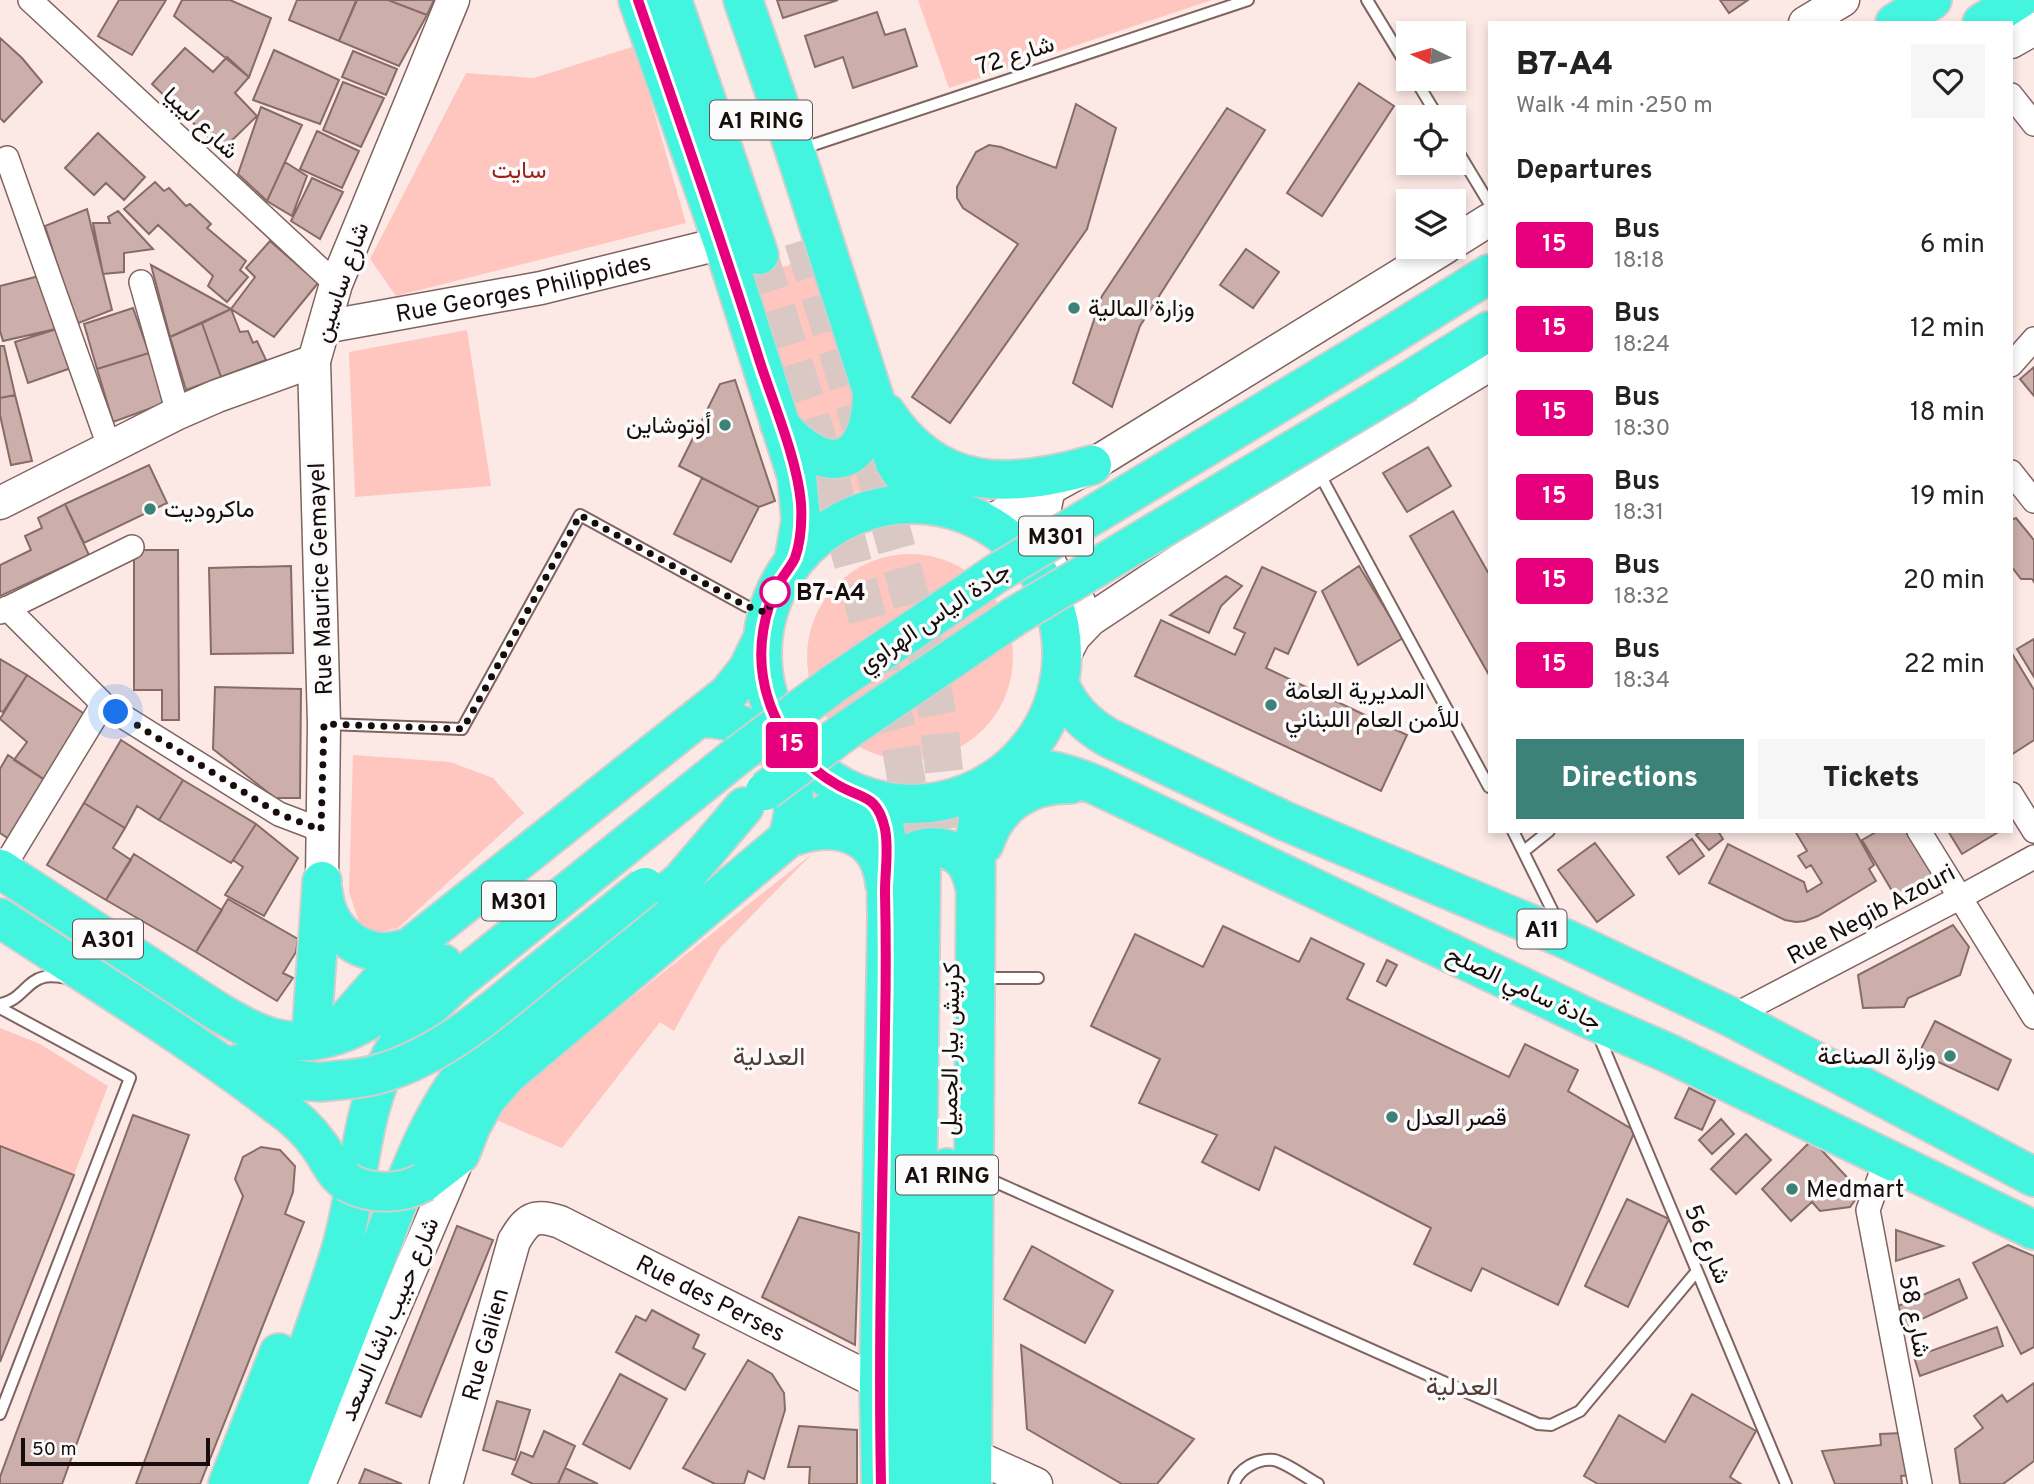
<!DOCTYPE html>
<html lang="en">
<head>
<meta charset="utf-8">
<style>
  body { margin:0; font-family:Overpass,Vazirmatn,sans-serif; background:#f6f6f6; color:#222; height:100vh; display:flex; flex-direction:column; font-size:26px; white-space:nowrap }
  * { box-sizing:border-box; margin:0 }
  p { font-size:23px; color:#767676 }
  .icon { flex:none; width:38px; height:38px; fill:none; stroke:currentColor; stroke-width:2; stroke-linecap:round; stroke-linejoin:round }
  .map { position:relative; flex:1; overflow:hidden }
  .drawer { position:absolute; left:1488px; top:21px; width:525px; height:812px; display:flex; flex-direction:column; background:#fff; border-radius:0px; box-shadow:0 4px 10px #0003 }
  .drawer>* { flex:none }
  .badge { padding:0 14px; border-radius:5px; font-size:24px; line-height:46px }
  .needle { width:46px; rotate:275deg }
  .controls { position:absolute; left:1396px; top:21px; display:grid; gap:14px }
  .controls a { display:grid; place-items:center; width:70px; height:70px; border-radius:0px; background:#fff; box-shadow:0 4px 10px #0003; font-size:35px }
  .scale { position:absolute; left:21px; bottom:18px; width:189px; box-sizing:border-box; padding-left:7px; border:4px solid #170d0c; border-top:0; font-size:19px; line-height:24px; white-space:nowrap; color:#170d0c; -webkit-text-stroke:5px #fbfbfb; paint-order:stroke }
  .you { position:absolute; width:35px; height:35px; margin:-18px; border:5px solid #fff; border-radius:50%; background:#1a73e8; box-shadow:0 0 0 10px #1a73e833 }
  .map>.badge { position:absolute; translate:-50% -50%; box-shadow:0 0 0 4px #fff }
  h2 { padding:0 28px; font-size:26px; line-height:63px }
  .round { display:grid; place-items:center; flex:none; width:74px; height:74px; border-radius:0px; background:#f6f6f6 }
  .head { display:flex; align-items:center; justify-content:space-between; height:119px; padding:0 28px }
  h1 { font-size:33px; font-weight:800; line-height:52px }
  .action { display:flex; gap:14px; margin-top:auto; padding:14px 28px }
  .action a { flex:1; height:80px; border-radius:0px; background:#3d8278; color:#fff; font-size:28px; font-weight:800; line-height:80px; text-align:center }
  .action a+a { background:#f6f6f6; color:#222 }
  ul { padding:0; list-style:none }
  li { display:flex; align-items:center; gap:21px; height:84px; padding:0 28px }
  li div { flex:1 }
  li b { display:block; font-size:26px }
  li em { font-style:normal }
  li .badge { min-width:77px; font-weight:700; text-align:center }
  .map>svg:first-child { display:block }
  .green { fill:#fec6be }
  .building { fill:#ccaeaa; stroke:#876b67; stroke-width:2 }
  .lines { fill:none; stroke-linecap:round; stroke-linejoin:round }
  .highway-tunnel { stroke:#dac8c5; stroke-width:38; stroke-dasharray:38 19; stroke-linecap:butt }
  .lane-casing { stroke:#7f6460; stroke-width:14 }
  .street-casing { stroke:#7f6460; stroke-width:26 }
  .secondary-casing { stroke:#7f6460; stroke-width:35 }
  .highway-casing { stroke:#d1cfce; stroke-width:42 }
  .lane { stroke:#fff; stroke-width:10 }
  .street { stroke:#fff; stroke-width:23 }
  .secondary { stroke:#fff; stroke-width:32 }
  .highway { stroke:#43f5df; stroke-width:38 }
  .highway-bridge-casing { stroke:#d1cfce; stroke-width:42; stroke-linecap:butt }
  .highway-bridge { stroke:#43f5df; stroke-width:38 }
  .line-casing { stroke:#fff; stroke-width:16 }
  .line { stroke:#e6007e; stroke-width:10 }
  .walk { stroke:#170d0c; stroke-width:7; stroke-dasharray:0 12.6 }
  .poi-dot { fill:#3d8278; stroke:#fbfbfb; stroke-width:2.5 }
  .stop-dot { fill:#fff; stroke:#e6007e; stroke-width:3.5 }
  .labels { text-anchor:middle; stroke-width:7; stroke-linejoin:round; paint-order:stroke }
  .shield { fill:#fbfbfb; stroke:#5b5454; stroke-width:2 }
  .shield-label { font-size:23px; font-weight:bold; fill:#170d0c }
  .street-label { font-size:24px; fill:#170d0c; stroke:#fbfbfb }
  .park-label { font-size:24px; fill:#9a221c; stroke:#fbfbfb }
  .poi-label { font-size:24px; fill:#170d0c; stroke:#fbfbfb; text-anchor:start }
  .stop-label { font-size:24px; font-weight:bold; fill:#170d0c; stroke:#fbfbfb; text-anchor:start }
  .neighbourhood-label { font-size:26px; fill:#523a36; stroke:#fbfbfb }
</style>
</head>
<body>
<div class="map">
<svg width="2034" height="1484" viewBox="0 0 2034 1484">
  <rect width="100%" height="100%" fill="#fce9e6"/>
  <!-- green -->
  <path class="green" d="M918 0H1212L949 88Z
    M635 46 686 223 396 296 370 259 466 73 534 78Z
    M813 256 866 412 834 446 802 429 753 278Z
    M467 330 491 486 355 497 349 352Z
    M872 453 894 489C872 487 851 490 832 501L823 465Z
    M807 657a103 103 0 1 1 206 0a103 103 0 1 1-206 0Z
    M353 755 450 762 493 778 524 813 398 928 371 934 359 922 349 892Z
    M813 853 720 948 674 1031 660 1022 562 1148 494 1119 506 1098Z
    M0 1028 40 1044 108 1086 74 1175 0 1146Z"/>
  <!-- building -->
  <path class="building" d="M119 0H166L132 55 98 36Z
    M182 0H230L271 18 249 77 174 16Z
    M297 0H354L356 1 339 41 289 20Z
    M357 0H388L427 15 399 66 339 41Z
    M388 0H434L427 15Z
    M777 0H838L783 18Z
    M1720 0H1748L1729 13Z
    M877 12 885 35 905 29 917 66 853 88 843 57 815 67 805 36Z
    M0 38 22 58 42 82 4 122 0 118Z
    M185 48 213 72 227 57 249 77 235 93 257 116 222 150 152 84Z
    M274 50 339 80 320 124 253 100Z
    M353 51 397 69 386 95 342 77Z
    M343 82 384 98 361 147 323 130Z
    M1359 83 1394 106 1322 216 1287 193Z
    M1076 104 1116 128 1087 229 950 423 912 397 1018 244 963 208 957 198V187L976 152 989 145 1001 147 1056 168Z
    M261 107 302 125 267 201 238 174Z
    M1227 108 1265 130 1140 326 1112 407 1073 383 1102 296Z
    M317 131 359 151 342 188 300 169Z
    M98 133 145 177 124 200 106 183 94 195 65 168Z
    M285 162 307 176 292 216 267 201Z
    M312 178 343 192 320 239 291 221Z
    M155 182 164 191 169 188 186 206 190 204 211 224 207 228 246 261 240 270 248 277 227 302 208 286 213 276 158 225 149 234 124 209Z
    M87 209 112 310 76 324 45 226Z
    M118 211 153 249 124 253V272L103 274 93 223H110L108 217Z
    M270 241 318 283 274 337 231 309 255 277 246 268Z
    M1246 249 1279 272 1253 308 1220 285Z
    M151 265 231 309 170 337Z
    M43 275 60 328 3 341 0 331V286Z
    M133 308 149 353 97 369 84 324Z
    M231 309 240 332 248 331 253 343 257 341 266 360 221 377 202 323Z
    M202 323 221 377 186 390 170 337Z
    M60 328 71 368 28 383 15 342Z
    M0 346H4L15 395 0 398Z
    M149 353 165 403 113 422 97 369Z
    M2034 367V396L2020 379Z
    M735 380 775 501 759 507 679 466 720 384Z
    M15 395 32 461 11 465 0 415V398Z
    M1428 447 1451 486 1407 512 1383 473Z
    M149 465 167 503 84 543 65 504Z
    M702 478 759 507 731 562 674 534Z
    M65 504 89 555 0 596V565L31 550 25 536 42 528 38 518Z
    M1453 511 1489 574V675L1410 536Z
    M2016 518 2034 540V582L2032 579H2021L2011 566V520Z
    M134 550H178L179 720H162V690H134Z
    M291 566 293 653 211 654 209 568Z
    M1359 566 1403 638 1358 665 1322 591Z
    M1262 567 1316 592 1288 654 1275 648 1266 668 1407 735 1381 791 1135 676 1161 620 1235 655 1245 633 1234 628Z
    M1226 576 1242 586 1221 606 1209 633 1170 615Z
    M2034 639V677L2017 649Z
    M2011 652 2034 690V740L2011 755Z
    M0 659 27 675 3 712 0 711Z
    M27 675 89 717 48 782 14 760 27 742 0 719Z
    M215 687 301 689 300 798H275L213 749Z
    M121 740 183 780 159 820 137 806 125 828 84 803Z
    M8 755 48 782 14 842 0 833V769Z
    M183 780 256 824 231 863 159 820Z
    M84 803 125 828 113 848 131 860 106 900 47 865Z
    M256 824 298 858 264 916 225 895 243 867 233 860Z
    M1701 831H1718L1723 839 1709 850 1696 835Z
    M1795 831H1855L1874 865 1869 869 1876 881 1818 916 1805 921 1796 922 1785 920 1709 883 1728 844 1804 882 1807 892 1822 883 1811 865 1806 868 1798 856 1807 851Z
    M1878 831H1905L1935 870 1932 884 1898 901 1862 840Z
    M1948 831H2000L1962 854Z
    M1692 839 1704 856 1679 874 1667 857Z
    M1595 843 1634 895 1597 922 1558 870Z
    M134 854 222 910 196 952 106 900Z
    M228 899 298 939 296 952 283 973 293 978 277 1001 196 952Z
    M1953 925 1969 947 1960 975 1908 998 1904 1007 1863 1008 1858 975Z
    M1223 926 1299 962 1311 938 1364 964 1347 999 1509 1077 1525 1044 1578 1070 1568 1091 1635 1131 1558 1305 1482 1268 1471 1291 1414 1264 1431 1228 1275 1147 1259 1190 1202 1162 1217 1135 1139 1103 1160 1059 1091 1026 1135 934 1203 967Z
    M1387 960 1397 965 1386 986 1377 981Z
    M1935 1021 2011 1060 1998 1090 1919 1053Z
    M1689 1088 1715 1101 1702 1130 1675 1118Z
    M133 1115 189 1135 62 1484H0V1477Z
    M1721 1119 1734 1134 1712 1154 1699 1140Z
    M1746 1134 1771 1160 1736 1194 1711 1169Z
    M1812 1140 1861 1192 1850 1207 1820 1211 1812 1202 1791 1221 1762 1189Z
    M0 1146 74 1175 0 1362Z
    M261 1147 280 1150 295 1166 293 1192 285 1214 304 1222 200 1484H136L243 1196 235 1179 243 1157Z
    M1627 1199 1669 1219 1628 1307 1585 1286Z
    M799 1217 859 1233 855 1345 762 1297Z
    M457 1226 493 1240 421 1417 386 1403Z
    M1896 1230 1943 1246 1896 1261Z
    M2008 1245 2034 1256V1347L2021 1354 1973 1263Z
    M1032 1246 1113 1291 1085 1343 1004 1299Z
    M1959 1279 1967 1298 1907 1326 1898 1306Z
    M652 1310 699 1335 693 1348 705 1354 685 1390 616 1352 636 1316 646 1321Z
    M1997 1327 2003 1346 1920 1376 1914 1357Z
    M1021 1345 1194 1439 1157 1484H1122L1027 1429Z
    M748 1360 772 1374 784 1393 785 1410 764 1479 748 1471 744 1484H715L683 1468Z
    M620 1374 667 1399 630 1469 583 1444Z
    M2034 1383V1461L2003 1484H1960L1955 1449 1983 1428 1974 1416 2002 1395 2007 1402Z
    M1692 1394 1756 1431 1730 1477 1741 1484H1598L1584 1476 1619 1415 1665 1442Z
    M497 1401 530 1410 515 1460 483 1450Z
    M799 1426 857 1430V1484H809L810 1467H788Z
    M544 1431 575 1446 558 1484H533L512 1474 521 1452 533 1457Z
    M1902 1433 1911 1475 1901 1476 1902 1484H1835L1822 1451 1881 1445 1880 1434Z
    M565 1468 598 1484H558Z
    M365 1469 402 1484H359Z"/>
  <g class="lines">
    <!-- highway-tunnel -->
    <path class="highway-tunnel" d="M803 240 876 475 926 653 939 724 954 866
      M759 255 833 488 883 677 899 736 921 868"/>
    <!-- lane casing -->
    <g class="lane-casing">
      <path id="lane" d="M1367 0 1409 69
        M1415 79 1438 117
        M1454 145 1489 203
        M801 149 1248 0
        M1319 473 1489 787
        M327 724 462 729 580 515 746 606 767 613
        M1513 831 1559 924
        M1524 851 1549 831
        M981 978H1038
        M0 1004C21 1001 26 981 44 977 51 975 61 977 68 978
        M0 1008 130 1078 0 1414
        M1598 1034 1786 1484
        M982 1176 1538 1424 1551 1425 1580 1411 1697 1271
        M1234 1484C1238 1469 1258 1458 1274 1460 1285 1462 1307 1478 1318 1484"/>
    </g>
    <!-- street casing -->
    <g class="street-casing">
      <path id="street" d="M30 0 336 284
        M2011 95 2034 124
        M7 158 110 449
        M141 282 178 413
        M2011 365 2034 339
        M2011 472 2034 501
        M7 608 103 704 279 814 321 830
        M0 612 132 547
        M2011 794 2034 831
        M1919 831 2034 1017
        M2 870 103 704
        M1731 1017 1959 898 2034 857
        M1886 1159 1868 1210 1920 1484"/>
    </g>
    <!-- secondary casing -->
    <g class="secondary-casing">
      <g id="secondary">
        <path d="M1805 23 1843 0"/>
        <path d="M2011 42 2034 29"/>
        <path d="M1454 242 1489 220"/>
        <path id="s1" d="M324 327 541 288 723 243"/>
        <path d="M1049 490C1036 537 1043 568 1079 602"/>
        <path d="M0 503 178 413 217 396 314 361"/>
        <path d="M987 523 1092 465 1446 247"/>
        <path d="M1062 660 1074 637 1090 620 1317 469 1489 365"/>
        <path d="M322 881 324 724 314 361 336 284 453 0"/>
        <path d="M972 1455 1036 1484"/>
        <path d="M319 1484 460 1154"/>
        <path id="s2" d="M446 1484 514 1241C527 1219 534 1213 560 1222L879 1383"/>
      </g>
    </g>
    <!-- highway casing -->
    <g class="highway-casing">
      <path id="highway" d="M638 0 723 243 797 477 801 520 794 560
        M672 0 759 255
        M743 0 795 151 895 463 913 490 936 505
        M1895 23 1932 0
        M1982 23 2018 0
        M1388 337 1489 274
        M1407 382 1489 331
        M886 413C938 492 1010 489 1092 465
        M780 425C826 479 870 468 872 395
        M762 654a150 150 0 1 1 300 0a150 150 0 1 1-300 0Z
        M1059 682C1068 708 1086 725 1109 738L1287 822 1566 939 1731 1017 2034 1177
        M701 718C769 717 811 774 787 839
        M1008 770C1042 765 1067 773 1098 786L1592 1020 1668 1053 2034 1230
        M871 800C897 831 884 879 887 915L879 1383 881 1484
        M794 836C836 822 880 832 885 884
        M984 844C997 804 1029 783 1071 784
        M894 868C910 846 944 838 964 861 970 868 973 879 975 887
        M0 869 215 1010C234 1021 252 1032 273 1038 341 1055 395 1003 443 964
        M323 892C326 924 348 948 380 952 389 953 400 950 409 948
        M0 918C94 980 190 1038 280 1107 294 1117 308 1130 318 1144 328 1157 333 1173 347 1182
        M348 1018 409 948 728 694 748 669 761 642
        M311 1041 322 881
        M238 1064 273 1077 318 1082
        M424 1182 460 1154 471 1126 486 1099 507 1075 787 839 834 808 864 798
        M914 1478 921 868
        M228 1484 279 1353
        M259 1484C286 1407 316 1331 340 1253 359 1193 359 1111 390 1058 406 1028 431 1005 456 982L738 755
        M288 1484C317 1410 346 1335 375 1261 406 1183 430 1103 490 1042L681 881 744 807
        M941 1484 947 1168
        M972 1484 976 835 980 804 992 782"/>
    </g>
    <!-- lane -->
    <use href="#lane" class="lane"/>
    <!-- street -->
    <use href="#street" class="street"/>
    <!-- secondary -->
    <use href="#secondary" class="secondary"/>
    <!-- highway -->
    <use href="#highway" class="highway"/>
    <!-- highway-bridge casing -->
    <g class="highway-bridge-casing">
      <path id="highway-bridge" d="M738 755 835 683 997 573 1388 337
        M765 791 847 730 1015 616 1407 382
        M318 1082C342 1080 367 1079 391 1070 446 1051 493 1011 537 974 573 945 609 916 645 887
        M347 1182C370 1195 401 1195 424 1182"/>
    </g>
    <!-- highway-bridge -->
    <use href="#highway-bridge" class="highway-bridge"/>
  </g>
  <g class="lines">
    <!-- line casing -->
    <g class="line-casing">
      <path id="line" d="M638 0C679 119 721 238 759 359 773 403 797 458 801 503 802 521 801 541 795 558 791 567 783 575 778 585 764 612 758 646 763 677 770 721 797 762 836 784 862 800 877 793 885 829 889 850 885 870 885 892 886 936 886 981 885 1026 883 1179 878 1331 881 1484"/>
    </g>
    <!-- line -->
    <use href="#line" class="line"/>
    <!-- walk -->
    <path class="walk" d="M116 712 279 814 321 830 324 724 463 729 580 515 746 606 767 613 775 592"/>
  </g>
  <!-- markers -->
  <g class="poi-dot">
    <circle cx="1074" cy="308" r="7"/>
    <circle cx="725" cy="425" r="7"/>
    <circle cx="150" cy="509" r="7"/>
    <circle cx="1271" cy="705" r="7"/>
    <circle cx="1950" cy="1056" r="7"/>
    <circle cx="1392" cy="1117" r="7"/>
    <circle cx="1792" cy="1189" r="7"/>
  </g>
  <circle class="stop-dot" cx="775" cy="592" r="14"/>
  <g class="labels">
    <!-- shield labels -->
    <g class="shield">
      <rect x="710" y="100.5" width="102" height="39" rx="5"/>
      <rect x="1019" y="516.5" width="74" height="39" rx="5"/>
      <rect x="482" y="881.5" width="74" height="39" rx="5"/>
      <rect x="1517.5" y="909.5" width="49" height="39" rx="5"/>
      <rect x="73" y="919.5" width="70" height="39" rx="5"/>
      <rect x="896" y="1155.5" width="102" height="39" rx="5"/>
    </g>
    <g class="shield-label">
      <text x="761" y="128">A1 RING</text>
      <text x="1056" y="544">M301</text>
      <text x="519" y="909">M301</text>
      <text x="1542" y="937">A11</text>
      <text x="108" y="947">A301</text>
      <text x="947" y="1183">A1 RING</text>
    </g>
    <!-- street labels -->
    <g class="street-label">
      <text transform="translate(1015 55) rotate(-18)" y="8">شارع 72</text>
      <text transform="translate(201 123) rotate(43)" y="8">شارع ليبيا</text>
      <text transform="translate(341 282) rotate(-71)" y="8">شارع ساسين</text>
      <text dy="8" stroke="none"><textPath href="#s1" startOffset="203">Rue Georges Philippides</textPath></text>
      <text transform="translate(320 579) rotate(-92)" y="8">Rue Maurice Gemayel</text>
      <text transform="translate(934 617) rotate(-34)" y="8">جادة الياس الهراوي</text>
      <text transform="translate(1871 914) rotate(-28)" y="8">Rue Negib Azouri</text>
      <text transform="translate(1524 988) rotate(25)" y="8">جادة سامي الصلح</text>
      <text transform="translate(950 1049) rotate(-89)" y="8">كرنيش بيار الجميل</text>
      <text transform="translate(1708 1244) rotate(67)" y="8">شارع 56</text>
      <text dy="8" stroke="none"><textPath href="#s2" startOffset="478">Rue des Perses</textPath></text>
      <text transform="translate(1915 1316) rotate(79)" y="8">شارع 58</text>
      <text transform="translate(389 1319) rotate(-67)" y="8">شارع حبيب باشا السعد</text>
      <text dy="8" stroke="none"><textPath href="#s2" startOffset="145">Rue Galien</textPath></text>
    </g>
    <!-- park labels -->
    <g class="park-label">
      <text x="519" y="178">سايت</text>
    </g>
    <!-- poi labels -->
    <g class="poi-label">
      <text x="1088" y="316">وزارة المالية</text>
      <text x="711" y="433" text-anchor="end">أوتوشاين</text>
      <text x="164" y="517">ماكروديت</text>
      <text x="1285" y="699">المديرية العامة<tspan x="1285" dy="28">للأمن العام اللبناني</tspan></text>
      <text x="1936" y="1064" text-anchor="end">وزارة الصناعة</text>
      <text x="1406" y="1125">قصر العدل</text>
      <text x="1806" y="1197">Medmart</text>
    </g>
    <!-- stop labels -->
    <g class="stop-label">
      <text x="796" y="600">B7-A4</text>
    </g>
    <!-- neighbourhood labels -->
    <g class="neighbourhood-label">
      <text x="769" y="1065">العدلية</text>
      <text x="1462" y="1395">العدلية</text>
    </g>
  </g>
</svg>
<div class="controls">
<a><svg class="needle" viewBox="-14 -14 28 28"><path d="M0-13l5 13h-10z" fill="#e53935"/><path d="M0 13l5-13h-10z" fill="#767676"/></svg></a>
<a><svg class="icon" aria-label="locate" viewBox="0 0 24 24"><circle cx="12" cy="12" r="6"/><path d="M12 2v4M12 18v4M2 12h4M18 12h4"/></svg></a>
<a><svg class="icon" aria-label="layers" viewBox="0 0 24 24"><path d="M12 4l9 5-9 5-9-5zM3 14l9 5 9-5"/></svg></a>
</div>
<div class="scale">50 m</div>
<div class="you" style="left:116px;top:712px"></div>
<b class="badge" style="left:792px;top:745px;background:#e6007e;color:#fff">15</b>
<section class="drawer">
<div class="head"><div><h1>B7-A4</h1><p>Walk · 4 min · 250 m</p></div><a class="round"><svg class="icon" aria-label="heart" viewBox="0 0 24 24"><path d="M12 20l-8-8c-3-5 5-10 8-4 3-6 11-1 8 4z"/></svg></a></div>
<h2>Departures</h2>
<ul>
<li><span class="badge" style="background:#e6007e;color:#fff">15</span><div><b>Bus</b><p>18:18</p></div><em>6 min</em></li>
<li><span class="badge" style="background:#e6007e;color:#fff">15</span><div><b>Bus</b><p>18:24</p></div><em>12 min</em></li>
<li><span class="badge" style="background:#e6007e;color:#fff">15</span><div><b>Bus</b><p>18:30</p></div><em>18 min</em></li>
<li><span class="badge" style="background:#e6007e;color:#fff">15</span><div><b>Bus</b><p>18:31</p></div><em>19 min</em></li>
<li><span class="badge" style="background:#e6007e;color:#fff">15</span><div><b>Bus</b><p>18:32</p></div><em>20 min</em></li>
<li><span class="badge" style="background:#e6007e;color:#fff">15</span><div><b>Bus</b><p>18:34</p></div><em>22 min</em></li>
</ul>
<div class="action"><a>Directions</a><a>Tickets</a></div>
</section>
</div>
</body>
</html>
